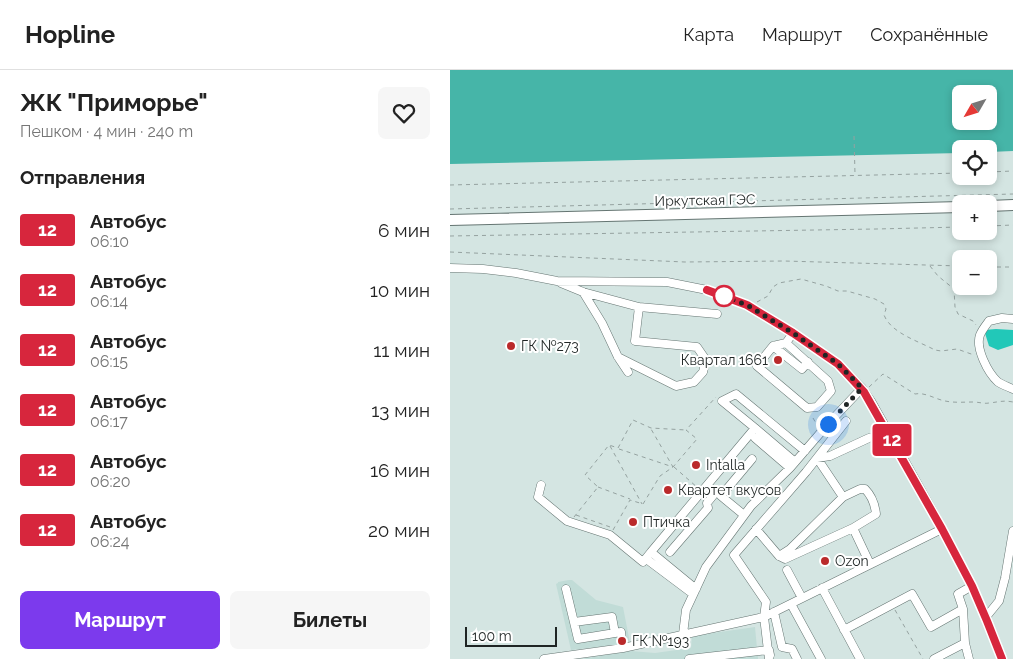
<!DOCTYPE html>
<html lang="ru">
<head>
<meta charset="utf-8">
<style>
  body { margin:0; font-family:Raleway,sans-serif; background:#f6f6f6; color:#222; height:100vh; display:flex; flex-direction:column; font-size:19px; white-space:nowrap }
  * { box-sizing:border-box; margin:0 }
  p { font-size:16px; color:#767676 }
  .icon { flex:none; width:28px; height:28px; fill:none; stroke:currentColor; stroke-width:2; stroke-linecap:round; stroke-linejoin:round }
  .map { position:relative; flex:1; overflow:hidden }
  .side { display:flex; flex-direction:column; background:#fff; width:450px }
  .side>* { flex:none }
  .badge { padding:0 10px; border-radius:4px; font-size:18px; line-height:32px }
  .needle { width:32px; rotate:231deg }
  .buttons { position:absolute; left:502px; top:15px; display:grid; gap:10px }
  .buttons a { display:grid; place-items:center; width:45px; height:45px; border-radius:8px; background:#fff; box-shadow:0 2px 8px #0003; font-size:25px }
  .scale { position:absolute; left:15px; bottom:12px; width:92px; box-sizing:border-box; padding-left:5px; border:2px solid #1f2524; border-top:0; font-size:14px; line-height:18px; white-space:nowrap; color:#1f2524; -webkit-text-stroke:4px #fff; paint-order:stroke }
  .you { position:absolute; width:25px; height:25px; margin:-12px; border:4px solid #fff; border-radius:50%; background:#1a73e8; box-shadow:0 0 0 8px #1a73e833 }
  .map>.badge { position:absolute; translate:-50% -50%; box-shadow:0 0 0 2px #fff }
  h2 { padding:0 20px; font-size:19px; line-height:45px }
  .round { display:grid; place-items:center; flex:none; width:52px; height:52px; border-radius:8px; background:#f6f6f6 }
  .summary { display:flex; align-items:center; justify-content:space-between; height:85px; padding:0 20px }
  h1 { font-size:24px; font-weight:700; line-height:38px }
  .cta { display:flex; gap:10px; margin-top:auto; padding:10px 20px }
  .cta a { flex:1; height:58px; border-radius:8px; background:#7c3aed; color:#fff; font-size:20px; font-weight:700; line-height:58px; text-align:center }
  .cta a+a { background:#f6f6f6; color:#222 }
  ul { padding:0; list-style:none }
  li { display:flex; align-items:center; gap:15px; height:60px; padding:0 20px }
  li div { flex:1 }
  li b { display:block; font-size:19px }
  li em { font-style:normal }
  li .badge { min-width:55px; font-weight:700; text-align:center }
  header { display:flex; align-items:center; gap:30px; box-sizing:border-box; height:70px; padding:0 25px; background:#fff; border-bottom:1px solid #e0e0e0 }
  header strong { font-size:24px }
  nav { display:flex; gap:28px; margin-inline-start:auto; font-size:18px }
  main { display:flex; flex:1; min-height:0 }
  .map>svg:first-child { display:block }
  .built { fill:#c1dcd7 }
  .forest { fill:#22c8b8 }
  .water { fill:#46b5a8; fill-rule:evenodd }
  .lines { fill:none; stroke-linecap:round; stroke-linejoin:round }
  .minor-casing { stroke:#657572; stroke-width:9 }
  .major-casing { stroke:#657572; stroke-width:12 }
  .path { stroke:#95a2a0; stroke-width:1; stroke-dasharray:4 4; stroke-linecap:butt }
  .minor { stroke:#fff; stroke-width:8 }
  .major { stroke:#fff; stroke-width:10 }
  .line-casing { stroke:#fff; stroke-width:11 }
  .line { stroke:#d7263d; stroke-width:8 }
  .walk { stroke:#1f2524; stroke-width:5; stroke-dasharray:0 9 }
  .stop-dot { fill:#fff; stroke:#d7263d; stroke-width:2.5 }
  .poi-dot { fill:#ba2a2b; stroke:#fff; stroke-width:2 }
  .labels { text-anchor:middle; stroke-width:4; stroke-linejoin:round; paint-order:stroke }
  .street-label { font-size:14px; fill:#1f2524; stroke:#fff }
  .poi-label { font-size:14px; fill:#1f2524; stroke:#fff; text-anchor:start }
</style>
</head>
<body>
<header>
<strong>Hopline</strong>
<nav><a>Карта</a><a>Маршрут</a><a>Сохранённые</a></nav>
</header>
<main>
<section class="side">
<div class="summary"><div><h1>ЖК &quot;Приморье&quot;</h1><p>Пешком · 4 мин · 240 m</p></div><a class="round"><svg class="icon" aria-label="heart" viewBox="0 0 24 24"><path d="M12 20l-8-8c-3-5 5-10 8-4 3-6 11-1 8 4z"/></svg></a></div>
<h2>Отправления</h2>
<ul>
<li><span class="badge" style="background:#d7263d;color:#fff">12</span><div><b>Автобус</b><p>06:10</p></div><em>6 мин</em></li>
<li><span class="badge" style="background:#d7263d;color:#fff">12</span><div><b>Автобус</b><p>06:14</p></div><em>10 мин</em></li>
<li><span class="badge" style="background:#d7263d;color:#fff">12</span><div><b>Автобус</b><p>06:15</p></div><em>11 мин</em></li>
<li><span class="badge" style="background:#d7263d;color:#fff">12</span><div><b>Автобус</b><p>06:17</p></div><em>13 мин</em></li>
<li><span class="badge" style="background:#d7263d;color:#fff">12</span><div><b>Автобус</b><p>06:20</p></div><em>16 мин</em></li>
<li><span class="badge" style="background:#d7263d;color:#fff">12</span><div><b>Автобус</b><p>06:24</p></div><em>20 мин</em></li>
</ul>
<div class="cta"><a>Маршрут</a><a>Билеты</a></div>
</section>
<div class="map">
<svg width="563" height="589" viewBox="0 0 563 589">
  <rect width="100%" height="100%" fill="#d4e5e2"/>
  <!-- built -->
  <path class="built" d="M119 510H122L146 530 173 537 180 573 121 580 106 514 108 513V512Z
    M305 557 308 589H130L181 581 205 583 241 578 242 566Z"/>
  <!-- forest -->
  <path class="forest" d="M546 259 563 260V275L548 280 539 276 534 260Z"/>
  <!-- water -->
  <path class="water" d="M0 0H563V81L539 82V79H511V83L0 94ZM511 24H539V51H511Z"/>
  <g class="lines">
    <!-- minor casing -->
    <g class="minor-casing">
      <path id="minor" d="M0 198 33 199 66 203 107 211 217 212 257 220 297 235 343 263 388 294 412 318 421 331C455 392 491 452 521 515 533 539 543 564 552 589
        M111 213 133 222 189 237 267 244
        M133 222 152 253 168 287 178 302
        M563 249 552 248 539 251C536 255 532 260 530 265 525 278 538 303 548 312 553 315 558 317 563 319
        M336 273 378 311 381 321 367 337 357 338 307 296 323 276 336 273 343 263
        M323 276 352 299 358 292
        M168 287 226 316 244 312 253 302 256 290 247 277 185 271 189 237
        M305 358 345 392
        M305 368 340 398
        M91 415 88 427 117 451 160 465 193 492 201 482
        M393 427 367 388 380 386 419 368
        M294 445 271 426 302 389
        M306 459 329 486 335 489 403 458 420 494
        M220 482 258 438 257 433 266 422
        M329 486 340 479 393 427 410 419H415C421 425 425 435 426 444L403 458
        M199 491 243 524
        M337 500 352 528
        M372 518 410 589
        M116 519 128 569 171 562 173 578
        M246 519 201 482 305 358 272 331 286 324 355 381
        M341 534 371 589
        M324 542 332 577 342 579 347 589
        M314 547 316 532 284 485 356 402 396 351
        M314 547 492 459
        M536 547 549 531 555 508 563 461
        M124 552 162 547 165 563
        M394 560 462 524 481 557 513 539 508 524 522 516
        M233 564 236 540 256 497 301 436 340 398 378 354 412 318
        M515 573 519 589
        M94 589 173 578 314 547 319 589
        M239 589 319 580 320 585
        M484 589 515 573 513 539"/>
    </g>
    <!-- major casing -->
    <g class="major-casing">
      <path id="major" d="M539 136 563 135
        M0 150 511 137"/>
    </g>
    <!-- path -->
    <path class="path" d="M404 66 405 104
      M539 102 563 101
      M0 115 511 103
      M0 139 563 124
      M539 156 563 155
      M0 166 426 159 511 157
      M0 182 235 192 334 191 511 196
      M480 196 488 206 504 219 505 237 508 244 523 251 526 255
      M539 197H563
      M307 232 318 226 323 217 329 213 351 209 376 216 388 221H397L425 229 434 234 436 239 434 245C441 263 468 271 485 280L491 281 507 279 524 285
      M419 317 433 304 465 324C475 322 485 329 495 331 505 333 514 332 523 332 529 332 534 334 539 333 549 332 553 330 563 332
      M363 348 367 355
      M160 376 192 434
      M169 379 223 397 201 359
      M224 397 248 418
      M148 417 180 429
      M126 445 163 458
      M124 447 148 417 135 405 159 375 168 378 183 350 201 358 236 360
      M163 460 180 430 193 434 210 406 223 397 247 369 236 360 266 327
      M445 540 473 589"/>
    <!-- minor -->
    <use href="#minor" class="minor"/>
    <!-- major -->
    <use href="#major" class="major"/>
  </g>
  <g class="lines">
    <!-- line casing -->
    <g class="line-casing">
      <path id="line" d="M257 220 297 235 343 263 388 294 414 322 492 459 522 516 537 551 552 589"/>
    </g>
    <!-- line -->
    <use href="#line" class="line"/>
    <!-- walk -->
    <path class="walk" d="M274 226 270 225 297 235 343 263 388 294 412 318 378 354"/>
  </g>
  <!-- markers -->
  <circle class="stop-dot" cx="274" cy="226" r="10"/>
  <g class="poi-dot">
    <circle cx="61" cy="276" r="5"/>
    <circle cx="328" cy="290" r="5"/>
    <circle cx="246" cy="395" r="5"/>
    <circle cx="218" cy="420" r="5"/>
    <circle cx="183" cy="452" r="5"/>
    <circle cx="375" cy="491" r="5"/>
    <circle cx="172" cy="571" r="5"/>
  </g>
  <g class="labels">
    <!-- street labels -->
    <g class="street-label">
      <text transform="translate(255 130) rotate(-1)" y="5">Иркутская ГЭС</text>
    </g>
    <!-- poi labels -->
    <g class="poi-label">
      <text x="71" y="281">ГК №273</text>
      <text x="318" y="295" text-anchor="end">Квартал 1661</text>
      <text x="256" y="400">Intalla</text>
      <text x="228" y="425">Квартет вкусов</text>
      <text x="193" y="457">Птичка</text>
      <text x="385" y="496">Ozon</text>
      <text x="182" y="576">ГК №193</text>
    </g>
  </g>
</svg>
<div class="buttons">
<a><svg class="needle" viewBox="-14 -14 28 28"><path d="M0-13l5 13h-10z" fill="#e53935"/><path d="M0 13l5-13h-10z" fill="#767676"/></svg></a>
<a><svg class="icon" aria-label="locate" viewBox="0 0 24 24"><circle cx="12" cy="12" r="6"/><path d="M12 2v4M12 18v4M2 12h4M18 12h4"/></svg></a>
<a>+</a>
<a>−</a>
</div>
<div class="scale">100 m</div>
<div class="you" style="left:378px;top:354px"></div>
<b class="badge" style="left:442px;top:370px;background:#d7263d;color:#fff">12</b>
</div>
</main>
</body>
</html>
